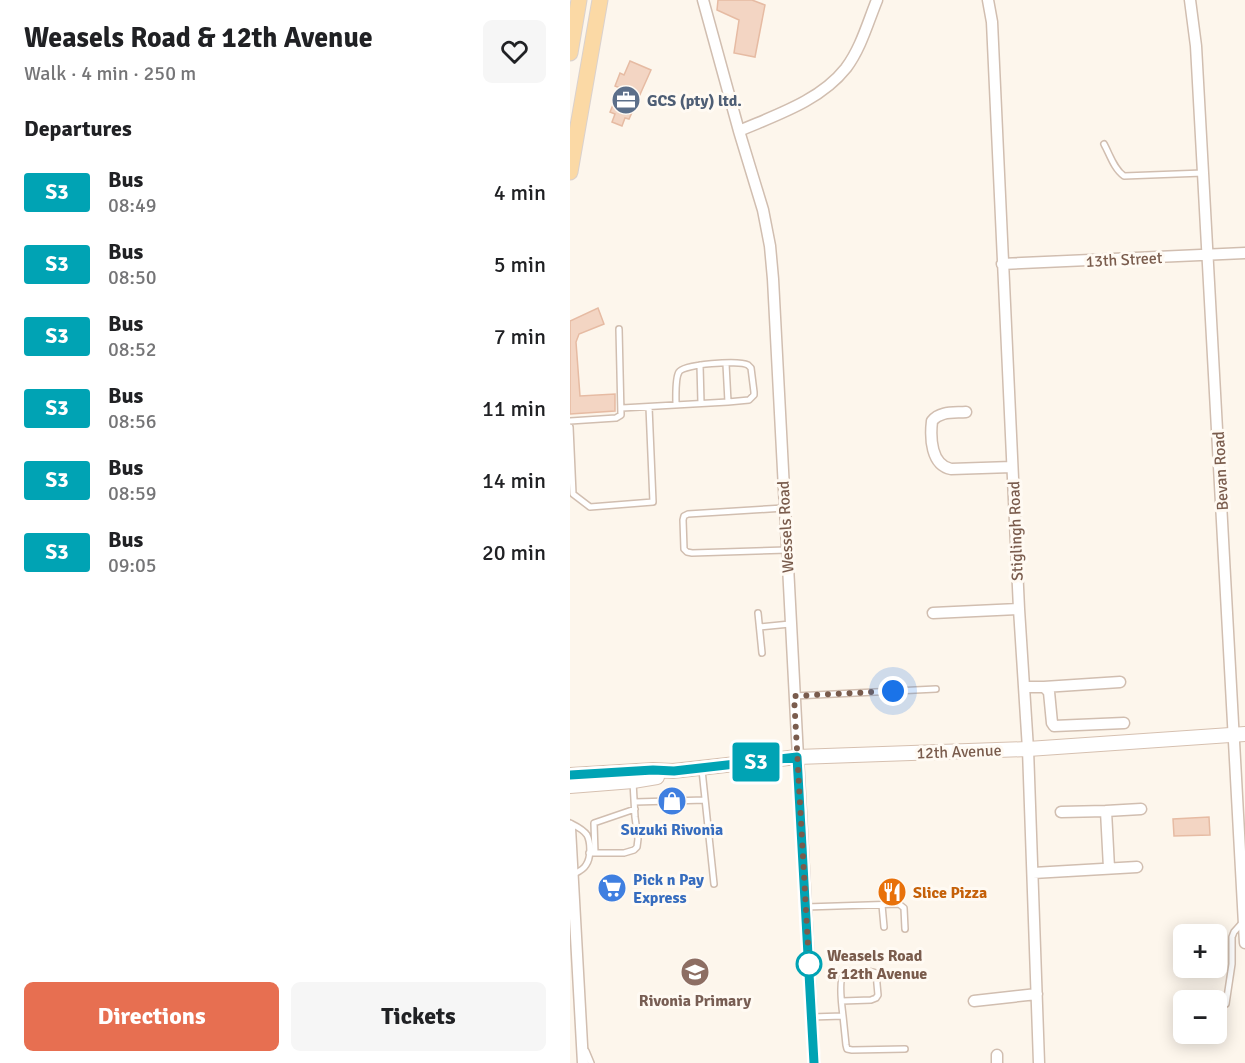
<!DOCTYPE html>
<html lang="en">
<head>
<meta charset="utf-8">
<style>
  body { margin:0; font-family:Signika,sans-serif; background:#f6f6f6; color:#202124; height:100vh; display:flex; flex-direction:column; font-size:22px; white-space:nowrap }
  * { box-sizing:border-box; margin:0 }
  p { font-size:20px; color:#757577 }
  .icon { flex:none; width:33px; height:33px; fill:none; stroke:currentColor; stroke-width:2; stroke-linecap:round; stroke-linejoin:round }
  .map { position:relative; flex:1; overflow:hidden }
  .panel { display:flex; flex-direction:column; background:#fff; width:570px }
  .panel>* { flex:none }
  .badge { padding:0 12px; border-radius:4px; font-size:21px; line-height:39px }
  .controls { position:absolute; left:603px; top:924px; display:grid; gap:12px }
  .controls a { display:grid; place-items:center; width:54px; height:54px; border-radius:9px; background:#fff; box-shadow:0 3px 15px #0003; font-size:30px }
  .you { position:absolute; width:30px; height:30px; margin:-15px; border:4px solid #fff; border-radius:50%; background:#1a73e8; box-shadow:0 0 0 9px #1a73e833 }
  .map>.badge { position:absolute; translate:-50% -50%; box-shadow:0 0 0 3px #fff }
  h2 { padding:0 24px; font-size:22px; line-height:54px }
  .round { display:grid; place-items:center; flex:none; width:63px; height:63px; border-radius:9px; background:#f6f6f6 }
  .summary { display:flex; align-items:center; justify-content:space-between; height:102px; padding:0 24px }
  h1 { font-size:28px; font-weight:800; line-height:45px }
  .button { display:flex; gap:12px; margin-top:auto; padding:12px 24px }
  .button a { flex:1; height:69px; border-radius:9px; background:#e76f51; color:#fff; font-size:24px; font-weight:800; line-height:69px; text-align:center }
  .button a+a { background:#f6f6f6; color:#202124 }
  ul { padding:0; list-style:none }
  li { display:flex; align-items:center; gap:18px; height:72px; padding:0 24px }
  li div { flex:1 }
  li b { display:block; font-size:22px }
  li em { font-style:normal }
  li .badge { min-width:66px; font-weight:700; text-align:center }
  main { display:flex; flex:1; min-height:0 }
  .map>svg:first-child { display:block }
  .building { fill:#f3d5c3; stroke:#e6bba3; stroke-width:1.5 }
  .lines { fill:none; stroke-linecap:round; stroke-linejoin:round }
  .service-casing { stroke:#d1beb0; stroke-width:8 }
  .minor-casing { stroke:#d1beb0; stroke-width:13 }
  .secondary-casing { stroke:#d6c0b0; stroke-width:16 }
  .primary-casing { stroke:#dad1cd; stroke-width:17 }
  .service { stroke:#fff; stroke-width:5 }
  .minor { stroke:#fff; stroke-width:10 }
  .secondary { stroke:#fff; stroke-width:14 }
  .primary { stroke:#fbd9a5; stroke-width:15 }
  .line-casing { stroke:#fff; stroke-width:14 }
  .line { stroke:#00a3b4; stroke-width:9 }
  .walk { stroke:#7a5c4d; stroke-width:6; stroke-dasharray:0 10.8 }
  .stop-dot { fill:#fff; stroke:#00a3b4; stroke-width:3 }
  .labels { text-anchor:middle; stroke-width:6; stroke-linejoin:round; paint-order:stroke }
  .service-label { font-size:16px; font-weight:bold; fill:#4e5e75; stroke:#fffaf3; text-anchor:start }
  .street-label { font-size:16px; fill:#7a5c4d; stroke:#fffaf3 }
  .shop-label { font-size:16px; font-weight:bold; fill:#366cbe; stroke:#fffaf3 }
  .food-label { font-size:16px; font-weight:bold; fill:#c56008; stroke:#fffaf3; text-anchor:start }
  .stop-label { font-size:16px; font-weight:bold; fill:#7a5c4d; stroke:#fffaf3; text-anchor:start }
  .education-label { font-size:16px; font-weight:bold; fill:#785e54; stroke:#fffaf3 }
</style>
</head>
<body>
<main>
<section class="panel">
<div class="summary"><div><h1>Weasels Road &amp; 12th Avenue</h1><p>Walk · 4 min · 250 m</p></div><a class="round"><svg class="icon" aria-label="heart" viewBox="0 0 24 24"><path d="M12 20l-8-8c-3-5 5-10 8-4 3-6 11-1 8 4z"/></svg></a></div>
<h2>Departures</h2>
<ul>
<li><span class="badge" style="background:#00a3b4;color:#fff">S3</span><div><b>Bus</b><p>08:49</p></div><em>4 min</em></li>
<li><span class="badge" style="background:#00a3b4;color:#fff">S3</span><div><b>Bus</b><p>08:50</p></div><em>5 min</em></li>
<li><span class="badge" style="background:#00a3b4;color:#fff">S3</span><div><b>Bus</b><p>08:52</p></div><em>7 min</em></li>
<li><span class="badge" style="background:#00a3b4;color:#fff">S3</span><div><b>Bus</b><p>08:56</p></div><em>11 min</em></li>
<li><span class="badge" style="background:#00a3b4;color:#fff">S3</span><div><b>Bus</b><p>08:59</p></div><em>14 min</em></li>
<li><span class="badge" style="background:#00a3b4;color:#fff">S3</span><div><b>Bus</b><p>09:05</p></div><em>20 min</em></li>
</ul>
<div class="button"><a>Directions</a><a>Tickets</a></div>
</section>
<div class="map">
<svg width="675" height="1063" viewBox="0 0 675 1063">
  <rect width="100%" height="100%" fill="#fdf6ec"/>
  <!-- building -->
  <path class="building" d="M148 0H182L195 5 185 57 164 53 169 20 147 10Z
    M60 61 81 70 59 119 55 118 52 126 42 122 45 114 40 112 50 88 45 86 50 73 54 75Z
    M28 308 34 324 9 334 6 342 10 396 45 394V411L0 414V321Z
    M639 817 640 835 604 836 603 819Z"/>
  <g class="lines">
    <!-- service casing -->
    <g class="service-casing">
      <path id="service" d="M534 144C540 155 544 169 554 176L633 173
        M156 364 158 402
        M130 365 131 403
        M52 408 158 402 179 400 184 395V392L181 368C180 367 179 366 178 365 169 360 113 364 109 372 105 378 106 397 106 405
        M0 421 46 418 51 415 49 329
        M0 427 3 494 20 507 83 502 79 407
        M214 508 118 514 114 516 113 520 114 549 117 552 122 553 217 550
        M188 613 192 653
        M190 627 220 624
        M224 696 366 689
        M132 770 144 884
        M65 802 135 800
        M0 823C6 826 13 829 17 835 21 843 21 858 16 865 13 870 8 872 4 874
        M19 853H54L64 850 67 847 68 839 65 817 63 782
        M25 853 24 823 65 809
        M312 905 314 927
        M236 907 329 904 334 908 335 929
        M656 1004 662 964V937L664 932 672 923
        M273 1016 276 1045 277 1049 282 1050 335 1049
        M241 1017 273 1016C272 1008 268 979 274 974 277 971 283 971 287 971 294 971 300 970 306 973L308 995 306 998 301 1000 272 1001
        M16 1051 21 1063"/>
    </g>
    <!-- minor casing -->
    <g class="minor-casing">
      <path id="minor" d="M133 0 169 131 193 210 200 246 203 279 244 1063
        M418 0 422 22 449 609 458 749 469 1063
        M620 0 626 46 633 173 675 943
        M169 131C206 115 250 101 276 68 291 48 298 22 307 0
        M432 264 675 253
        M396 412C383 413 370 411 362 421 360 438 361 465 381 469L442 467
        M363 613 449 609
        M454 687H474L479 692 482 723 484 726 554 723
        M474 687 550 682
        M491 812 536 811
        M0 828 13 1063
        M539 868 536 811 571 809
        M463 873 567 867
        M404 1001 467 994
        M427 1055V1063"/>
    </g>
    <!-- secondary casing -->
    <g class="secondary-casing">
      <path id="secondary" d="M0 775 83 770 103 771 227 757 458 749 675 734
        M0 786 63 781 87 777"/>
    </g>
    <!-- primary casing -->
    <g class="primary-casing">
      <path id="primary" d="M0 53 9 0
        M0 172 30 0"/>
    </g>
    <!-- service -->
    <use href="#service" class="service"/>
    <!-- minor -->
    <use href="#minor" class="minor"/>
    <!-- secondary -->
    <use href="#secondary" class="secondary"/>
    <!-- primary -->
    <use href="#primary" class="primary"/>
  </g>
  <g class="lines">
    <!-- line casing -->
    <g class="line-casing">
      <path id="line" d="M0 775 83 770 104 771 227 757 244 1063"/>
    </g>
    <!-- line -->
    <use href="#line" class="line"/>
    <!-- walk -->
    <path class="walk" d="M239 964 224 696 323 691"/>
  </g>
  <!-- icons -->
  <defs>
    <g id="office-disc" transform="scale(1.5)"><circle r="9.5" fill="#5c6f8a" stroke="#fffaf3"/><path d="M-6-3h4V-5.5h4V-3h4V5H-6ZM-1-4.5V-3h2v-1.5ZM-6 0V1H6V0Z" fill="#fff"/></g>
    <g id="shop-disc" transform="scale(1.5)"><circle r="9.5" fill="#3f7fe0" stroke="#fffaf3"/><path d="M-5-2.5h2.3a2.7 3.5 0 0 1 5.4 0H5L5.5 6h-11ZM-1.5-2.5h3a1.5 2.3 0 0 0-3 0Z" fill="#fff"/></g>
    <g id="supermarket-disc" transform="scale(1.5)"><circle r="9.5" fill="#3f7fe0" stroke="#fffaf3"/><path d="M-6-5.5h2.5l.6 2H6L4.5 2H-2.5L-4.4-4H-6ZM-1.5 3.2a1.3 1.3 0 1 0 .1 0ZM3 3.2a1.3 1.3 0 1 0 .1 0Z" fill="#fff"/></g>
    <g id="restaurant-disc" transform="scale(1.5)"><circle r="9.5" fill="#e8710a" stroke="#fffaf3"/><path d="M-5-6h1v4h1v-4h1v4h1v-4h1v5L-1.5 .5V6h-2V.5L-5-1ZM5-6V6H3V1.5H1.5Q1.5-4 5-6Z" fill="#fff"/></g>
    <g id="school-disc" transform="scale(1.5)"><circle r="9.5" fill="#8d6e63" stroke="#fffaf3"/><path d="M0-5L7-2L0 1L-7-2ZM-4 1L0 2.5L4 1V4Q0 6-4 4Z" fill="#fff"/></g>
  </defs>
  <g fill-rule="evenodd">
    <use href="#office-disc" x="56" y="100"/>
    <use href="#shop-disc" x="102" y="801"/>
    <use href="#supermarket-disc" x="42" y="888"/>
    <use href="#restaurant-disc" x="322" y="892"/>
    <use href="#school-disc" x="125" y="972"/>
  </g>
  <!-- markers -->
  <circle class="stop-dot" cx="239" cy="964" r="12"/>
  <g class="labels">
    <!-- service labels -->
    <g class="service-label">
      <text x="77" y="106">GCS (pty) ltd.</text>
    </g>
    <!-- street labels -->
    <g class="street-label">
      <text transform="translate(554 259) rotate(-3)" y="6">13th Street</text>
      <text transform="translate(650 471) rotate(-93)" y="6">Bevan Road</text>
      <text transform="translate(215 527) rotate(-93)" y="6">Wessels Road</text>
      <text transform="translate(445 531) rotate(-92)" y="6">Stiglingh Road</text>
      <text transform="translate(389 751) rotate(-2)" y="6">12th Avenue</text>
    </g>
    <!-- shop labels -->
    <g class="shop-label">
      <text x="102" y="835">Suzuki Rivonia</text>
      <text x="63" y="885" text-anchor="start">Pick n Pay<tspan x="63" dy="18">Express</tspan></text>
    </g>
    <!-- food labels -->
    <g class="food-label">
      <text x="343" y="898">Slice Pizza</text>
    </g>
    <!-- stop labels -->
    <g class="stop-label">
      <text x="257" y="961">Weasels Road<tspan x="257" dy="18">&amp; 12th Avenue</tspan></text>
    </g>
    <!-- education labels -->
    <g class="education-label">
      <text x="125" y="1006">Rivonia Primary</text>
    </g>
  </g>
</svg>
<div class="controls">
<a>+</a>
<a>−</a>
</div>
<div class="you" style="left:323px;top:691px"></div>
<b class="badge" style="left:186px;top:762px;background:#00a3b4;color:#fff">S3</b>
</div>
</main>
</body>
</html>
